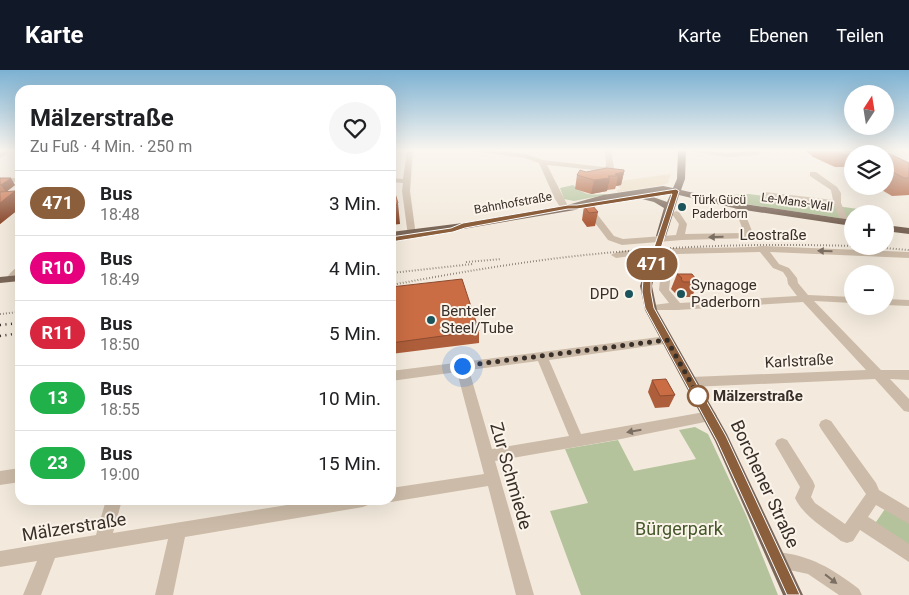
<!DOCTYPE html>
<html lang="de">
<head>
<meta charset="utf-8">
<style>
  body { margin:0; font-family:Roboto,sans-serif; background:#f6f6f6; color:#202124; height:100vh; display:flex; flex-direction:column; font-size:19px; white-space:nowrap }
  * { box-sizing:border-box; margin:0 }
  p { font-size:16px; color:#757577 }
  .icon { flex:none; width:28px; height:28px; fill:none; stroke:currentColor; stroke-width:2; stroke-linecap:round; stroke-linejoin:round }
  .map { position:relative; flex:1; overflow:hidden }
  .panel { position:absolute; left:15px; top:15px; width:381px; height:420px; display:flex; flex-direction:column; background:#fff; border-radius:15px; box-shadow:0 5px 20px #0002 }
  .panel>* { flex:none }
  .badge { padding:0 10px; border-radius:16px; font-size:18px; line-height:32px }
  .needle { width:32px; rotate:12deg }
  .buttons { position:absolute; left:844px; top:15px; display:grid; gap:10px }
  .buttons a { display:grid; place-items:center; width:50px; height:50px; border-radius:50%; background:#fff; box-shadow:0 5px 20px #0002; font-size:25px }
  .you { position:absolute; width:25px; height:25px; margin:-12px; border:4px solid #fff; border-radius:50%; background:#1a73e8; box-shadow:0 0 0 8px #1a73e833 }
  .map>.badge { position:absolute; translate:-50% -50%; box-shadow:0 0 0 2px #fff }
  .round { display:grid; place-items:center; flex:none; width:52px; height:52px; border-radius:26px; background:#f6f6f6 }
  .summary { display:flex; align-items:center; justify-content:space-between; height:85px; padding:0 15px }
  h1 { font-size:24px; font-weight:700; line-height:38px }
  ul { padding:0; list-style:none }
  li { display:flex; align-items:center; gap:15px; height:65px; padding:0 15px; border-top:1px solid #e0e0e0 }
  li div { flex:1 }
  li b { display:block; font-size:19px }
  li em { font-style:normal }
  li .badge { min-width:55px; font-weight:700; text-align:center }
  header { display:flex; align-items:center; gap:30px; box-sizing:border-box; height:70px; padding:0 25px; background:#111827; color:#fff }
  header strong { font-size:24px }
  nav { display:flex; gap:28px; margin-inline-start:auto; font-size:18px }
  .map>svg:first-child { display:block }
  .green { fill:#b4c39c }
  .plaza { fill:#ecdcc3 }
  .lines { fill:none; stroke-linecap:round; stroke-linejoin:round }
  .minor { fill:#ccbba8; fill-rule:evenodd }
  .major { fill:#7b6759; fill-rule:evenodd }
  .rail-far1 { stroke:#392f29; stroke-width:2; stroke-dasharray:0.5 2.5; stroke-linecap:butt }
  .rail { stroke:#392f29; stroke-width:2.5; stroke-dasharray:1 4.5; stroke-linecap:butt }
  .wall { fill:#ae5e3a }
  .shaded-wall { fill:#8d4c30 }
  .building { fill:#ca6d44; stroke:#8d4c30 }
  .oneway { fill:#7b6e62 }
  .line { fill:#8b5e3c; stroke:#fff }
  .walk { stroke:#392f29; stroke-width:5; stroke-dasharray:0 9 }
  .poi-dot { fill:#1c545c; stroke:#fbf4ea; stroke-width:2 }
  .stop-dot { fill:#fff; stroke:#8b5e3c; stroke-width:2.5 }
  .labels { text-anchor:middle; stroke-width:4; stroke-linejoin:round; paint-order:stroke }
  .far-poi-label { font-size:12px; fill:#392f29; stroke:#fbf4ea; text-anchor:start }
  .far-street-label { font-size:12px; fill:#392f29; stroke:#fbf4ea }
  .street-label { font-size:15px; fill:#392f29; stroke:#fbf4ea }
  .poi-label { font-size:15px; fill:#392f29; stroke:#fbf4ea; text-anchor:start }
  .stop-label { font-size:15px; font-weight:bold; fill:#392f29; stroke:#fbf4ea; text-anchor:start }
  .near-street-label { font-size:18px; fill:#392f29; stroke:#fbf4ea }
  .near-park-label { font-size:18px; fill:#45582b; stroke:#fbf4ea }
</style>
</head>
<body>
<header>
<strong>Karte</strong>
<nav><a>Karte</a><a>Ebenen</a><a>Teilen</a></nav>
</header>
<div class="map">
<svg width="909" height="525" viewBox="0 0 909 525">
  <rect width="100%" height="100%" fill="#f3eadd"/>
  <!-- green -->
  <path class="green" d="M573 115C587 128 594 124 610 124L574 131 564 129 560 118Z
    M749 124 880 142V144H852V150L732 132 731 125Z
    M695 357 708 364 746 445 778 525H581L550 441 588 433 565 379 618 370 634 401 696 389 679 360Z
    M885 439 909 452V480L867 446 876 452Z"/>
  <!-- plaza -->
  <path class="plaza" d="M671 104 668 113 663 115 618 122 616 120 621 119 616 114 619 111Z"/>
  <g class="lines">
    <!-- minor -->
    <path class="minor" d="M4 80H12L0 88V83Z
      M407 80H413L410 121 416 166 412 169 408 166 402 121 403 113 391 112V108L403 109Z
      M464 80H491L526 84 543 90 604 97 606 96 605 80H611L614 98 604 101 547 95 569 138 565 140H562L555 129 539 93 525 88Z
      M684 80 727 83 757 81 760 83 757 85 727 87Z
      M810 102H816L837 117 841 123V133L849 152 848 154H842L834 135 765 126 761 124 765 122 833 130 831 120 810 106Z
      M0 108H20V112H0Z
      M735 134 742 136 754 166 753 168 682 170 622 175 608 170 583 137 590 135 614 166 623 169 676 165 679 154 672 144 676 141 679 142 687 154 685 164 744 163 734 136Z
      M762 176 909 182V188L770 182 779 194 789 198 797 208 798 213 808 225 852 227V233L814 231 881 300H909V310L890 309 909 329V342L904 341 875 309 691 317 687 315 685 312 687 309 691 307 866 300 803 232 678 240H646L645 238 646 236 669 233 659 220 662 192 667 184 641 186 638 193 635 194 630 191 631 186 616 188 611 185C625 174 737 180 762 176ZM760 182 773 198 783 202 787 208 788 214 797 226 680 233 669 220 672 192 677 184Z
      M20 196V205L15 211H7L6 209C9 204 14 198 20 196Z
      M885 229 909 230V236L885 235Z
      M667 266 673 270 671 273 549 290 581 364 710 341 715 342 717 346 715 350 616 370 495 391 534 525H516L488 416 391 432 386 430H391V418L484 404 457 302 391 311V301ZM538 291 569 366 492 379 469 300Z
      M826 349 831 351 876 413 879 420 909 438V454L876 435 868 447 909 474V492L860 460 853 471 847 473 841 471C825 458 804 447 795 428L800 417 775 374 777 370 782 368 787 370 813 411 815 416 811 427 815 433 845 454 866 424 821 359 819 355 821 351Z
      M20 398V412L0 415V401Z
      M106 430H122L113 463 318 430H371L368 435 363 437 185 467 173 525H155L168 469 55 488 41 525H23L37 491 0 497V481L96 465Z
      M777 482C810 485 833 499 859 519L862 525H839L808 504 771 496 769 490 771 484Z"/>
    <!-- major -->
    <path class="major" d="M678 80H686L685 109 681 120 738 133 852 150V156L738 139 679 125 666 166 661 169 656 166 664 138 654 132 638 128 637 126 603 131 575 140 463 159 391 168V162L463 153 564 136 603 125 663 116 673 118 677 109ZM663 122 671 123 667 132 645 124Z
      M885 155 909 158V164L885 161Z
      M654 183 659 186 652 216 657 240 727 364 803 525H783L715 371 645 240 640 216 649 186Z
      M20 205V211L0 213V207Z"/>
    <!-- rail-far1 -->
    <path class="rail-far1" d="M857 176 909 180
      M466 192 501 189
      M391 203 473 194
      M391 215C450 204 508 194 567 187 662 176 757 173 852 176
      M0 244 20 242"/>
    <!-- rail -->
    <path class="rail" d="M0 255 20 253
      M0 266 20 263"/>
  </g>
  <!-- wall -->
  <path class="wall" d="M805 80H862L861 83 852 84V97H835L813 87Z
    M885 84 909 93V125L892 126 875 116H885Z
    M586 102H624L621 115 616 116 615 119 607 120V121L591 124 575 119 577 105Z
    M0 108 15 115 6 122 15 121 20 129V138L0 154Z
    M584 136 598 142 595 156 587 157 582 150Z
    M677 204 698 212 692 227H677L675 224V223L671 219Z
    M391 217 479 261V273L391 284Z
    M652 310 675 325 669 337 655 338 648 322Z"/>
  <!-- shaded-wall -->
  <path class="shaded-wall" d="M624 102 621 115 616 116 618 106 615 104Z
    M11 108 15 115 6 122 1 115Z
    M610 108 607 121 591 124 594 110Z
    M15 121 20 129V138L0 154V133Z
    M398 133 400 154 391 155V134Z"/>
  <!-- building -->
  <path class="building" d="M833 80H853L859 84 842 85Z
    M888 83 909 93V108H904L885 98V84H876Z
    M607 98 624 100V102L615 104 618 106H608L610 108 594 110 577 105 580 100 586 102Z
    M0 108H11L1 115H0Z
    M391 117H393L398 133 391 134Z
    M15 121 0 133V122Z
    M592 135 598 142 589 143 584 136Z
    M677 204H692L698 212H683L681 209 682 208Z
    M462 209 479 261 391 273V217Z
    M666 309 675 325 660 326 652 310Z"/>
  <!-- one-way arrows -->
  <defs><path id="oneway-solid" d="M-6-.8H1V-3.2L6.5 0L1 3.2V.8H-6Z" transform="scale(1.25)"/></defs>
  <g class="oneway">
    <use href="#oneway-solid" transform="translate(716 167) rotate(179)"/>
    <use href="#oneway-solid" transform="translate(825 181) rotate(-178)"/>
    <use href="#oneway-solid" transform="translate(634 361) rotate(170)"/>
    <use href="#oneway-solid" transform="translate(831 509) rotate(38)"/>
  </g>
  <!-- sky -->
  <linearGradient id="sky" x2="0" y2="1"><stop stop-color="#7cb1d2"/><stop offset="0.52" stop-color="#faf6f0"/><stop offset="1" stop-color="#faf6f0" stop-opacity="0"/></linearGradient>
  <rect width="909" height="154" fill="url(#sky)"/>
  <!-- line -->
  <path class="line" d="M676 119 679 121 651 210V222L654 238 726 366 800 525H787L717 371 645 238 642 222 643 210 672 124 577 139H568L465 158 453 162 391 172 387 169 391 167 451 158 463 153 568 135H577Z"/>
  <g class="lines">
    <!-- walk -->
    <path class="walk" d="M462 296 667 270 701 331 698 326"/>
  </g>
  <!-- markers -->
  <g class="poi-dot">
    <circle cx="682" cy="137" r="5"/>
    <circle cx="629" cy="224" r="5"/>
    <circle cx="681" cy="224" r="5"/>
    <circle cx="431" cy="250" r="5"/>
  </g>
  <circle class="stop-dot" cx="698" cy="326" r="10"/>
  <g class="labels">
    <!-- far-poi labels -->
    <g class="far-poi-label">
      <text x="692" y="134">Türk Gücü<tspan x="692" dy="14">Paderborn</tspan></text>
    </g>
    <!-- far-street labels -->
    <g class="far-street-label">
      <text transform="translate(797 132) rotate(8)" y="4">Le-Mans-Wall</text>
      <text transform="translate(513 133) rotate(-10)" y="4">Bahnhofstraße</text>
    </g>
    <!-- street labels -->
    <g class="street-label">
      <text x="773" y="170">Leostraße</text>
      <text transform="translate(799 291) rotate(-3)" y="5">Karlstraße</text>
    </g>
    <!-- poi labels -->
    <g class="poi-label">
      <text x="691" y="220">Synagoge<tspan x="691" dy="17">Paderborn</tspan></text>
      <text x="619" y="229" text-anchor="end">DPD</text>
      <text x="441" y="246">Benteler<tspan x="441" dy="17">Steel/Tube</tspan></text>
    </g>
    <!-- stop labels -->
    <g class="stop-label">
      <text x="713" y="331">Mälzerstraße</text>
    </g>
    <!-- near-street labels -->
    <g class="near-street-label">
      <text transform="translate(511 406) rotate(74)" y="6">Zur Schmiede</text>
      <text transform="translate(765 414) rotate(65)" y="6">Borchener Straße</text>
      <text transform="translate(74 457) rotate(-9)" y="6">Mälzerstraße</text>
    </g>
    <!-- near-park labels -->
    <g class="near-park-label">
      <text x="679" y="465">Bürgerpark</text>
    </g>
  </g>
</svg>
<div class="buttons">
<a><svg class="needle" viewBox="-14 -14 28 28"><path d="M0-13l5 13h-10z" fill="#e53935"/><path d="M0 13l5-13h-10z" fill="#757577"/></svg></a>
<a><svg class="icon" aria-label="layers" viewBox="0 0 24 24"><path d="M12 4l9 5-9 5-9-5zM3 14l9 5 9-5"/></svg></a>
<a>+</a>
<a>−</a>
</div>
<div class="you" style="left:462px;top:296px"></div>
<b class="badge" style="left:652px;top:194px;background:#8b5e3c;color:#fff">471</b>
<section class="panel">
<div class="summary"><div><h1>Mälzerstraße</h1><p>Zu Fuß · 4 Min. · 250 m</p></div><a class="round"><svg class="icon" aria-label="heart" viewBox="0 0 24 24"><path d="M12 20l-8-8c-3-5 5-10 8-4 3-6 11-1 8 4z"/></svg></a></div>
<ul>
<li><span class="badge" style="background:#8b5e3c;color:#fff">471</span><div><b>Bus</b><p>18:48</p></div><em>3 Min.</em></li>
<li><span class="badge" style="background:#e6007e;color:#fff">R10</span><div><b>Bus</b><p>18:49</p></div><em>4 Min.</em></li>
<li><span class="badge" style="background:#d7263d;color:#fff">R11</span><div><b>Bus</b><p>18:50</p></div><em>5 Min.</em></li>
<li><span class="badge" style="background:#20b14a;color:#fff">13</span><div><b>Bus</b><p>18:55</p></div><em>10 Min.</em></li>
<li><span class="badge" style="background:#20b14a;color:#fff">23</span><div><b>Bus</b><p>19:00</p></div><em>15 Min.</em></li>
</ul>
</section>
</div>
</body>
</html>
